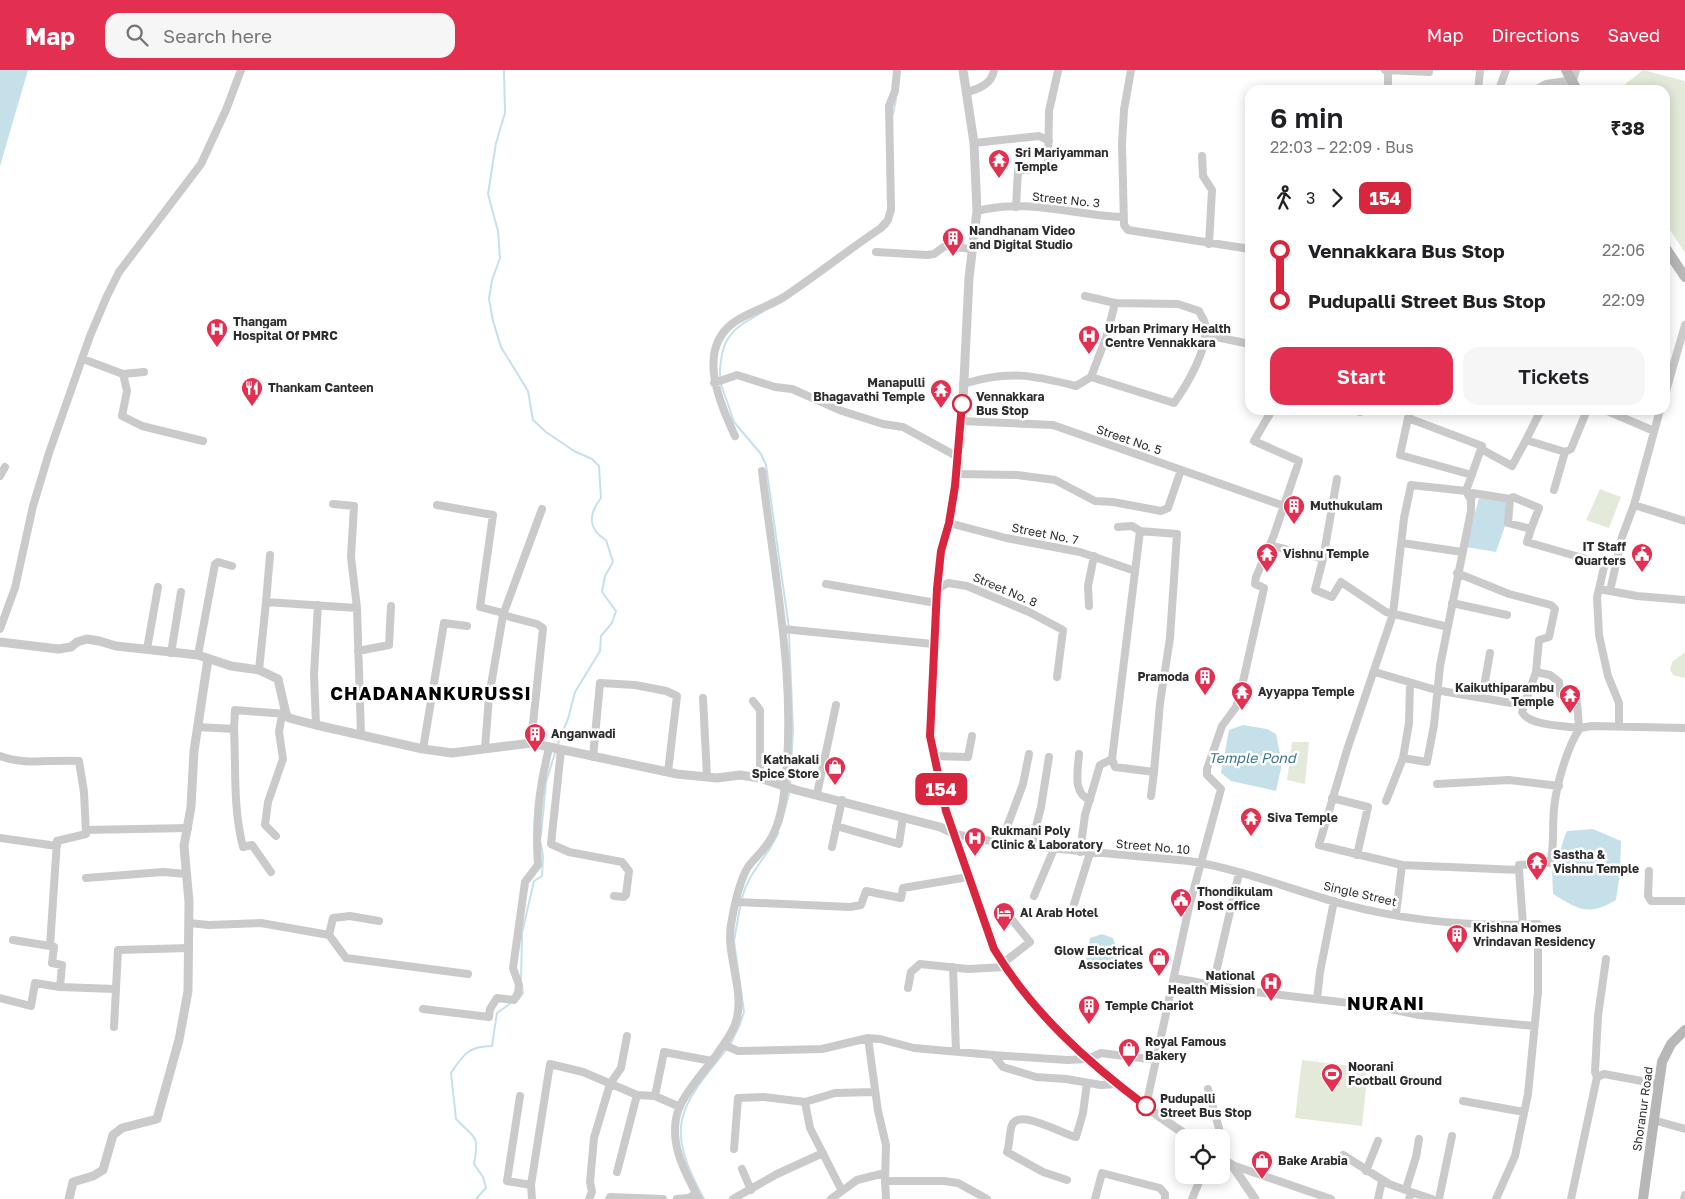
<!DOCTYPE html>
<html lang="en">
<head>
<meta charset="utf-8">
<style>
  body { margin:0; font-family:"Golos Text",sans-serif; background:#f6f6f6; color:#202124; height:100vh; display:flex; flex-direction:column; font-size:19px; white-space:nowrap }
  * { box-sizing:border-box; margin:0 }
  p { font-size:16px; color:#757577 }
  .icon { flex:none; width:28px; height:28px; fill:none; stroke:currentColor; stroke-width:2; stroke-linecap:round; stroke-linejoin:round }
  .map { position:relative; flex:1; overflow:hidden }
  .panel { position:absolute; left:1245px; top:15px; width:425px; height:330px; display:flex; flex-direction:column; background:#fff; border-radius:15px; box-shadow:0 2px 12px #0003 }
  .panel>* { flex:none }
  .badge { padding:0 10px; border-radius:8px; font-size:18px; line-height:32px }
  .tools { position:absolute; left:1175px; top:1059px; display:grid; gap:10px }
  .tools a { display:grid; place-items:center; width:55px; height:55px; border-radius:10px; background:#fff; box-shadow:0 2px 12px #0003; font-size:25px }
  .map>.badge { position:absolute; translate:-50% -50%; box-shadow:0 0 0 2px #fff }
  .legs { display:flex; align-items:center; gap:8px; height:55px; padding:0 25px; font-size:16px }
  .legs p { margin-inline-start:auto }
  .overview { display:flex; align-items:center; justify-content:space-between; height:85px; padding:0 25px }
  h1 { font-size:28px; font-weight:600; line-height:38px }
  .action { display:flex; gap:10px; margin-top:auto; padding:10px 25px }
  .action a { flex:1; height:58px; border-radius:15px; background:#e32f50; color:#fff; font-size:20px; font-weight:600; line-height:58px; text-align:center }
  .action a+a { background:#f6f6f6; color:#202124 }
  ul { padding:0 25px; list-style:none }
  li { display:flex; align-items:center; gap:18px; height:50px; font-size:19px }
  li i { display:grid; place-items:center; width:8px; height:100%; margin:0 6px; background:currentColor }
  li i::after { content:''; width:12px; height:12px; margin:-6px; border:4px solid; border-radius:50%; background:#fff }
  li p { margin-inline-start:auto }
  li:first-child i { background:linear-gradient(#0000 50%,currentColor 0) }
  li:last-child i { background:linear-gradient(currentColor 50%,#0000 0) }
  header { display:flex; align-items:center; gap:30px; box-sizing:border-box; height:70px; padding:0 25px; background:#e32f50; color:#fff }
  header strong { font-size:24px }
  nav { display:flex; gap:28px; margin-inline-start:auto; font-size:18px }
  .search { width:350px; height:45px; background:#f6f6f6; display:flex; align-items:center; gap:12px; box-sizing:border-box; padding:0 18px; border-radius:15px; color:#757577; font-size:19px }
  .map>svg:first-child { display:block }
  .green { fill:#e4eada }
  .water { fill:#c6e0ea }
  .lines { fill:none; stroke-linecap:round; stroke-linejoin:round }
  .stream { stroke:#c6e0ea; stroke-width:2 }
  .minor { stroke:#cacaca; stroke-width:8 }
  .tertiary { stroke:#cacaca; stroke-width:9 }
  .secondary { stroke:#b7b7b7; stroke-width:10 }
  .line-1-casing { stroke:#fff; stroke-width:11 }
  .line-1 { stroke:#d7263d; stroke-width:8 }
  .stop-1-dot { fill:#fff; stroke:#d7263d; stroke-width:2.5 }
  .labels { text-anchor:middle; stroke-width:5; stroke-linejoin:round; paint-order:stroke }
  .poi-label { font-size:12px; font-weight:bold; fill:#2d2d2d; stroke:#fff; text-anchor:start }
  .street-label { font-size:12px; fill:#2d2d2d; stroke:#fff }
  .stop-label { font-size:12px; font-weight:bold; fill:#2d2d2d; stroke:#fff; text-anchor:start }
  .water-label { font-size:14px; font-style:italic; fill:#3c768d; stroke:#fff }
  .district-label { font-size:18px; font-weight:bold; letter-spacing:1px; fill:#000; stroke:#fff }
</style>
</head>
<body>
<header>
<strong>Map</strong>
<div class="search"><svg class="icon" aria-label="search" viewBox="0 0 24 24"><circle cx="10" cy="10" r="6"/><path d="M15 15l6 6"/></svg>Search here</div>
<nav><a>Map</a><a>Directions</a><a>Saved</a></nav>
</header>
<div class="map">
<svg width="1685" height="1129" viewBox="0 0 1685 1129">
  <rect width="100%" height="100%" fill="#fff"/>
  <!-- green -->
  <path class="green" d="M1643 0 1685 11V183L1665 152V20H1618Z
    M1600 419 1621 427 1609 458 1586 450Z
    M1685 582V608L1673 605 1670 600 1672 592Z
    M1292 672H1309L1305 714 1287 710Z
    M1302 990 1368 998 1362 1056 1295 1048Z"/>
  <!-- water -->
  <path class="water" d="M0 0H28L0 96Z
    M1479 428 1507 432 1505 456 1496 482 1466 477Z
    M1243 655 1267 659 1276 664 1282 694 1276 721 1231 711 1221 703 1229 660Z
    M1593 759 1621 771 1620 803 1616 830C1588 847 1578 839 1553 824L1552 798C1561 789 1561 772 1567 761Z
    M1102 864 1113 868 1115 874 1114 888 1097 897 1086 889 1090 868Z"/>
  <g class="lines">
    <!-- stream -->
    <path class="stream" d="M504 0 505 43 496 73 488 124 498 161 500 188 492 210 489 229 493 251 501 277 528 321 533 350 546 362 574 381 592 389 599 396 601 428C589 443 587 459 606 470L613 492 605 506 602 522 616 541 612 553 601 566 600 581 575 622 568 649 557 676
      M893 44 896 29
      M887 157 894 141
      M720 306C720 267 732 259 764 241
      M721 314 734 352 761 384 766 395 789 558
      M789 563 793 661 790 715
      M781 754 790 720
      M541 766 546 712 556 680
      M742 828C748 802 768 787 778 763
      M521 910 522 863 534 811 542 806 543 787 541 774
      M519 929 523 923 522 917
      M730 975 740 954 744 942 734 871 740 837
      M476 1129 486 1118 483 1107 474 1094C480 1064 474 1068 456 1049L451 1003C463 985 468 976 492 976L497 943 511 933
      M704 1129C664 1056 678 1039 727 979"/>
    <!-- minor -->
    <path class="minor" d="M1131 0 1124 40 1122 74 1124 155 1128 160 1250 179
      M1385 0 1429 2V0
      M1388 0V20
      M1500 17 1506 0
      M1478 20 1480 1
      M1535 20 1546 14 1573 10 1576 0
      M966 22C979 19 992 14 994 0
      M974 73 1039 66 1049 71
      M1202 86 1203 106 1212 120 1209 174
      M1016 137 1018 100 1045 99 1048 94 1049 41 1058 1
      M977 141C1025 128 1074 145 1122 147
      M876 182 927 185 934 184 945 176 972 179
      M1085 226 1115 233
      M1115 233 1178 234 1199 241C1201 246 1205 250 1205 255 1209 278 1187 315 1174 333L1091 307 1107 265Z
      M1206 265 1250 274
      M83 289 123 304 144 302
      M123 304 127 321 122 346 142 356 203 371
      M714 313 737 305 775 317 792 319 842 341 883 354 903 357 958 387
      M963 314C1008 300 1032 305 1076 316L1091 307
      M1665 325 1685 255
      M1353 340 1360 342 1361 340
      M1411 340 1408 348 1482 376 1466 421
      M1530 340 1540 342 1542 340
      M1605 340 1654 361
      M1540 342 1526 370 1565 382 1571 379 1587 340
      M1408 348 1400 385 1472 405
      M962 351 1053 355 1284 436
      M735 366C720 333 696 281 733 253 748 242 768 237 784 227 817 205 848 180 881 158L888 150 891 139 889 36 895 21 897 0
      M1481 379 1512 396 1526 370
      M956 404 1017 405 1055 410 1095 431 1113 432 1161 441 1168 438 1181 400
      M0 406 5 397
      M1554 420 1565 382
      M1471 430 1473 423 1510 429 1508 453 1531 459 1539 438 1513 427 1510 429
      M333 434 354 436 351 487 357 538
      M437 435 493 445 480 537 503 543
      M1634 435 1685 451
      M949 453 1006 468 1080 482 1135 501
      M1531 459 1527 472 1600 493 1604 497 1599 519
      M1402 473 1462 482
      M1270 475 1323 489 1315 520 1332 527 1341 512 1386 542 1448 557
      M1323 489 1337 409
      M826 514 936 533
      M937 519 948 513 967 516 1029 542 1063 560 1057 607
      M1610 521 1622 467 1634 435 1660 340
      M266 532 270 485
      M1452 533 1507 545
      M1089 536 1088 516 1094 486
      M503 545 542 439
      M0 559 15 518 33 436 49 383 90 266 107 226 119 202 201 94 226 40 241 0
      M783 559 933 574
      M147 579 158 517
      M358 581 389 575 391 536
      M171 583 181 522
      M1490 583 1482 628 1523 635
      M198 585 215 494 218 492 232 496
      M259 600 266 532 357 538 361 665
      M1375 602 1436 620 1482 628
      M1536 602 1550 605 1559 612 1560 624C1564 626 1572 627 1575 629 1579 632 1577 652 1580 658L1592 656 1685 658
      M703 628 707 707
      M753 631 760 640V708
      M316 655 314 604 318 535
      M1619 656V633L1608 606 1599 565 1597 527 1599 519 1637 526 1685 530
      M198 657 234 659C236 699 233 739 243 777L252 775 271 802
      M234 659 235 640 286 644
      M485 678 489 627 503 545 537 554 543 558 531 673
      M423 679 444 553 467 556
      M561 680 551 774 569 782 622 792 629 801 626 825 624 827 614 826
      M1079 684C1078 701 1072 723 1090 730
      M0 686C25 696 53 689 79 691L84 722 86 764 57 771 50 876 13 870
      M933 686 968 687 972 666
      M593 687 600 613 635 615 666 621 677 626 668 702
      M1112 689 1115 697 1154 702 1160 633 1170 568 1177 464 1140 461
      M1437 714 1509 710 1559 716
      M817 724 836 635
      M1151 726 1154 702
      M1332 728 1368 737 1357 785
      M1386 731 1403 688
      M836 756 899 774 903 747
      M86 760 188 758
      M955 764 1006 774 1189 791C1241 799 1292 820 1343 834 1407 851 1472 857 1538 854V922L1528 1024 1515 1086 1496 1129
      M276 766 265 755 268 732 283 689 279 662 281 650 286 644
      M0 768 57 776
      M1001 773 1023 714 1029 684
      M832 777 842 730
      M1031 777 1041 737 1049 687
      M1080 782 1085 745 1100 695 1112 689 1140 461 1132 456 1118 457
      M1402 795 1319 775 1347 680 1393 544 1404 448 1411 415 1466 421 1471 430V441L1440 596 1434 655 1427 692 1403 688 1409 653 1410 613
      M1519 800 1523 855
      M1649 801 1648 826 1651 831H1685
      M86 808 163 802 186 804
      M1034 826 1054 779
      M737 832 850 837 861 835 866 821 901 828 903 818 968 807
      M1074 834 1090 783
      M1396 844 1402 795 1519 800V795L1550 793C1555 776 1552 757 1554 739 1556 716 1567 677 1580 658 1566 656 1529 656 1522 642L1536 602 1539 570 1549 567 1555 539 1551 535 1509 524 1457 503
      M189 853 209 855 261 853 329 865 333 848 350 846 379 851
      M329 865 346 888 468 904
      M50 876 54 877 52 893 62 895 60 917
      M1003 893 1030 872 1009 846
      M953 897 956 981
      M1174 908 1247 921 1375 936 1419 945 1534 956
      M1213 915 1239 803
      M908 918 911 902 920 894 968 899 1005 897
      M0 928 31 936 35 913 60 917 115 919
      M1317 929 1320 902 1334 831
      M423 939 489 947 490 939 497 928 514 930 518 923 519 915 513 898 525 812 538 795C535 752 539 719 549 678
      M114 957 118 880 189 878
      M724 975 738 981 822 979 868 968
      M993 985 1003 997 1036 1007 1066 1009 1101 1015 1116 1014
      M1597 1007 1595 1002 1598 946 1606 889
      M1208 1019 1220 1062 1219 1068
      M520 1026 507 1111 531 1115
      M655 1026 664 982 712 991
      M1463 1031 1524 1042
      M805 1032 810 1058 842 1121
      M1146 1036 1189 837 1221 719 1207 705V699L1222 656 1236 637 1240 625 1264 518 1255 514 1256 507 1274 465 1299 391 1254 371 1272 340
      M1653 1050 1685 1059
      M734 1079 738 1028 764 1027 805 1032 835 1023 875 1022
      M1343 1085 1389 1114 1411 1122 1409 1129
      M1232 1095 1331 1129
      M742 1099 751 1120
      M1366 1101 1378 1071
      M617 1102 637 1025
      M1067 1110 1043 1102 1007 1082C1010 1074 1009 1062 1012 1055 1019 1038 1062 1064 1076 1067L1083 1043 1087 1013
      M885 1111 886 1129
      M1406 1119 1416 1087 1419 1069
      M1411 1122 1432 1129
      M532 1129 531 1115 550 994 583 1002 637 1025 655 1026 680 1037
      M589 1129 592 1122 590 1112 594 1068 610 1014 621 998 627 966
      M609 1129 610 1127 663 1129
      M677 1129 688 1128 696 1124
      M699 1129C684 1101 667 1070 679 1038 687 1019 705 1001 717 984 724 973 734 962 737 948 744 915 724 882 732 849 735 832 739 812 748 797 753 790 760 784 765 777 776 764 780 747 783 731 799 621 775 510 762 401
      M733 1129 777 1104 823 1083
      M831 1129 857 1110 885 1103
      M987 1129 958 1113 944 1111H885L886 1075 878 1041 868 968 880 969 914 978 993 985 1067 990 1088 989 1101 983 1157 990
      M1095 1129 1102 1103 1160 1118 1165 1124V1129
      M1192 1129 1202 1105
      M1378 1129 1382 1111
      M1439 1129 1452 1066
      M1571 1129 1597 1007 1604 1004 1658 1014
      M1684 1129 1685 1125"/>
    <!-- tertiary -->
    <path class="tertiary" d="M963 0 974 73 977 141 969 208 962 351 955 416 949 453 941 481 937 519 930 666 946 741 994 879C1041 958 1115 1018 1191 1068
      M0 572 58 579 71 577 77 572 87 569 99 571 116 576 198 585 231 596 259 600 278 609 286 644 289 648 316 655 423 679 452 683 531 673 677 704 717 708 740 705 760 708 796 720 940 757 955 764
      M1221 1088 1232 1095 1255 1129
      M69 1129 73 1112 93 1106 103 1100 113 1065 122 1058 157 1049 179 970 188 921 189 832 184 776 191 737 194 681 208 589"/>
    <!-- secondary -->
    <path class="secondary" d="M1566 0 1577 20
      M1665 177 1685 207
      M1643 1129 1662 992 1671 974 1685 960"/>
  </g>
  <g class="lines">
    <!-- line-1 casing -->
    <g class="line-1-casing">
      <path id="line-1" d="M962 334 955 416 949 453 941 481 937 519 930 666 946 741 994 879C1032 942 1087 992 1146 1036"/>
    </g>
    <!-- line-1 -->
    <use href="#line-1" class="line-1"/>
  </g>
  <!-- icons -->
  <defs>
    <g id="temple-pin" transform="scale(1.125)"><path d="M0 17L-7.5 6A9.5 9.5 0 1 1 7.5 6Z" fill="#e32f50" stroke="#fff"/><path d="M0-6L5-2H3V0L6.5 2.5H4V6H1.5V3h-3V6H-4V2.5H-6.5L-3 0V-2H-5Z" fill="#fff"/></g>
    <g id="building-pin" transform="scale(1.125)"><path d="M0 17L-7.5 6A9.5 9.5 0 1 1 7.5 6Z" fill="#e32f50" stroke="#fff"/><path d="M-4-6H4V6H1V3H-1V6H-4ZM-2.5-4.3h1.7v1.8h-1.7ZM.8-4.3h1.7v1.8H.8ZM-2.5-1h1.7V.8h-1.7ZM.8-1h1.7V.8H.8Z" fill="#fff"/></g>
    <g id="hospital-pin" transform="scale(1.125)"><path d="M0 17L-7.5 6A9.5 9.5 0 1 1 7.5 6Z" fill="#e32f50" stroke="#fff"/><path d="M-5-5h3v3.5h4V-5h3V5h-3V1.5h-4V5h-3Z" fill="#fff"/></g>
    <g id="restaurant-pin" transform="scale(1.125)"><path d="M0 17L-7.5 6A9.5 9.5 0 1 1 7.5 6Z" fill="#e32f50" stroke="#fff"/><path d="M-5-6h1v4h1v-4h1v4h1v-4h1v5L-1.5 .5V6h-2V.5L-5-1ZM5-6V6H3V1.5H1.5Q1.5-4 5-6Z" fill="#fff"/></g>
    <g id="civic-pin" transform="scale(1.125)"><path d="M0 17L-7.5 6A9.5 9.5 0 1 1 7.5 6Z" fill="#e32f50" stroke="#fff"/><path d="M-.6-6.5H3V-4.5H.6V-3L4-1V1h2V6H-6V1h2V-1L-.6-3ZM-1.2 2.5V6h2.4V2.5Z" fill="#fff"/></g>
    <g id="shop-pin" transform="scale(1.125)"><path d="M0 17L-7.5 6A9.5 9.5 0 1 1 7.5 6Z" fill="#e32f50" stroke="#fff"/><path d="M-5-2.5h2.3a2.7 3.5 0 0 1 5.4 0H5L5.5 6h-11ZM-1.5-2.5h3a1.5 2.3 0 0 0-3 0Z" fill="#fff"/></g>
    <g id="hotel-pin" transform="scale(1.125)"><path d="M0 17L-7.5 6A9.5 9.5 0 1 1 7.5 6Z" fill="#e32f50" stroke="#fff"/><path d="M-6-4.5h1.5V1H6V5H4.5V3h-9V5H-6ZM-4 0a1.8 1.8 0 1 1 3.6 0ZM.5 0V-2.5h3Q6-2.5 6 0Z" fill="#fff"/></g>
    <g id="stadium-pin" transform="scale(1.125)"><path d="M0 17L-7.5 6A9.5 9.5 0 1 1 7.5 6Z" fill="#e32f50" stroke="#fff"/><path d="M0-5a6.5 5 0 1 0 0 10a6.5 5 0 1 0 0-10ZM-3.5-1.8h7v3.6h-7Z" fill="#fff"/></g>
  </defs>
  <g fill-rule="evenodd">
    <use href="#temple-pin" x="999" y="90"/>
    <use href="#building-pin" x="953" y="168"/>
    <use href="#hospital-pin" x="217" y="259"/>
    <use href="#hospital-pin" x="1089" y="266"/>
    <use href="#restaurant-pin" x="252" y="318"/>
    <use href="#temple-pin" x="941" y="320"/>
    <use href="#building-pin" x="1294" y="436"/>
    <use href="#temple-pin" x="1267" y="484"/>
    <use href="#civic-pin" x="1642" y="484"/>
    <use href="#building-pin" x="1205" y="607"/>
    <use href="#temple-pin" x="1242" y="622"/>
    <use href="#temple-pin" x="1570" y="625"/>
    <use href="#building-pin" x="535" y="664"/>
    <use href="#shop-pin" x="835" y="697"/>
    <use href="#temple-pin" x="1251" y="748"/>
    <use href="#hospital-pin" x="975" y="768"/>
    <use href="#temple-pin" x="1537" y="792"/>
    <use href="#civic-pin" x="1181" y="829"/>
    <use href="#hotel-pin" x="1004" y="843"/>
    <use href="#building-pin" x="1457" y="865"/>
    <use href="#shop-pin" x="1159" y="888"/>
    <use href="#hospital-pin" x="1271" y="913"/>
    <use href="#building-pin" x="1089" y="936"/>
    <use href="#shop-pin" x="1129" y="979"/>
    <use href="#stadium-pin" x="1332" y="1004"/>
    <use href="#shop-pin" x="1262" y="1091"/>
  </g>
  <!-- markers -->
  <g class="stop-1-dot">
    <circle cx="962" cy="334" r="9"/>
    <circle cx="1146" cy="1036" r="9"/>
  </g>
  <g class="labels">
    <!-- poi labels -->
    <g class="poi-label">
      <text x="1015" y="87">Sri Mariyamman<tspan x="1015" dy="14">Temple</tspan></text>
      <text x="969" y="165">Nandhanam Video<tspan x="969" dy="14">and Digital Studio</tspan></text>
      <text x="233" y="256">Thangam<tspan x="233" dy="14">Hospital Of PMRC</tspan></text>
      <text x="1105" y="263">Urban Primary Health<tspan x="1105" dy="14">Centre Vennakkara</tspan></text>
      <text x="925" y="317" text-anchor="end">Manapulli<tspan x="925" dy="14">Bhagavathi Temple</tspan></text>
      <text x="268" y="322">Thankam Canteen</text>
      <text x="1310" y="440">Muthukulam</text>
      <text x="1626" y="481" text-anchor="end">IT Staff<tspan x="1626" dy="14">Quarters</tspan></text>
      <text x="1283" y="488">Vishnu Temple</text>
      <text x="1189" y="611" text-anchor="end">Pramoda</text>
      <text x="1554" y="622" text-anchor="end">Kaikuthiparambu<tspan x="1554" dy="14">Temple</tspan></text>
      <text x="1258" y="626">Ayyappa Temple</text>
      <text x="551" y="668">Anganwadi</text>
      <text x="819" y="694" text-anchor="end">Kathakali<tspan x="819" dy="14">Spice Store</tspan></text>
      <text x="1267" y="752">Siva Temple</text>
      <text x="991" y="765">Rukmani Poly<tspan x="991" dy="14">Clinic &amp; Laboratory</tspan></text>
      <text x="1553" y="789">Sastha &amp;<tspan x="1553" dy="14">Vishnu Temple</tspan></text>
      <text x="1197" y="826">Thondikulam<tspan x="1197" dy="14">Post office</tspan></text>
      <text x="1020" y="847">Al Arab Hotel</text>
      <text x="1473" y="862">Krishna Homes<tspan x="1473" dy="14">Vrindavan Residency</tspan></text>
      <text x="1143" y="885" text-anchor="end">Glow Electrical<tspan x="1143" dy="14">Associates</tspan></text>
      <text x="1255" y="910" text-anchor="end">National<tspan x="1255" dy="14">Health Mission</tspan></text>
      <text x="1105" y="940">Temple Chariot</text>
      <text x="1145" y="976">Royal Famous<tspan x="1145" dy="14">Bakery</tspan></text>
      <text x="1348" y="1001">Noorani<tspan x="1348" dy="14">Football Ground</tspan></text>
      <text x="1278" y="1095">Bake Arabia</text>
    </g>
    <!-- street labels -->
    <g class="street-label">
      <text transform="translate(1066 130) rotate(6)" y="4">Street No. 3</text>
      <text transform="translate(1129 370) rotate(19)" y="4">Street No. 5</text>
      <text transform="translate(1045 464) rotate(11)" y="4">Street No. 7</text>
      <text transform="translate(1005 520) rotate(23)" y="4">Street No. 8</text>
      <text transform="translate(1153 777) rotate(5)" y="4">Street No. 10</text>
      <text transform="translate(1360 824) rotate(13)" y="4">Single Street</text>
      <text transform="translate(1643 1039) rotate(-82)" y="4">Shoranur Road</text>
    </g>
    <!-- stop labels -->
    <g class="stop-label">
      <text x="976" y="331">Vennakkara<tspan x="976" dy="14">Bus Stop</tspan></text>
      <text x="1160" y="1033">Pudupalli<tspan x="1160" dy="14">Street Bus Stop</tspan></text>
    </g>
    <!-- water labels -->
    <g class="water-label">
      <text x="1252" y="693">Temple Pond</text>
    </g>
    <!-- district labels -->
    <g class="district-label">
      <text x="431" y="630">CHADANANKURUSSI</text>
      <text x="1386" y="940">NURANI</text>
    </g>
  </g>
</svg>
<div class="tools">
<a><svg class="icon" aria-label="locate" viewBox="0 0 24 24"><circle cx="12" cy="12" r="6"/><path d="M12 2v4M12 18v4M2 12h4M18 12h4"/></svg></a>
</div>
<b class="badge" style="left:941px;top:719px;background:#d7263d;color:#fff">154</b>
<section class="panel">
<div class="overview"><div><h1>6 min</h1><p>22:03 – 22:09 · Bus</p></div><b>₹38</b></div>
<div class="legs"><svg class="icon" aria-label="walk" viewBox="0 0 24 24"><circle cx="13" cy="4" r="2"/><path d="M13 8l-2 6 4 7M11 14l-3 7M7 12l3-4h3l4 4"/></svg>3<svg class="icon" aria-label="forward" viewBox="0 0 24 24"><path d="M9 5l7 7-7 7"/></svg><b class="badge" style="background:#d7263d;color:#fff">154</b></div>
<ul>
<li><i style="color:#d7263d"></i><b>Vennakkara Bus Stop</b><p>22:06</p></li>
<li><i style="color:#d7263d"></i><b>Pudupalli Street Bus Stop</b><p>22:09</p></li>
</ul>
<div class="action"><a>Start</a><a>Tickets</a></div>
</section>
</div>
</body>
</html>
